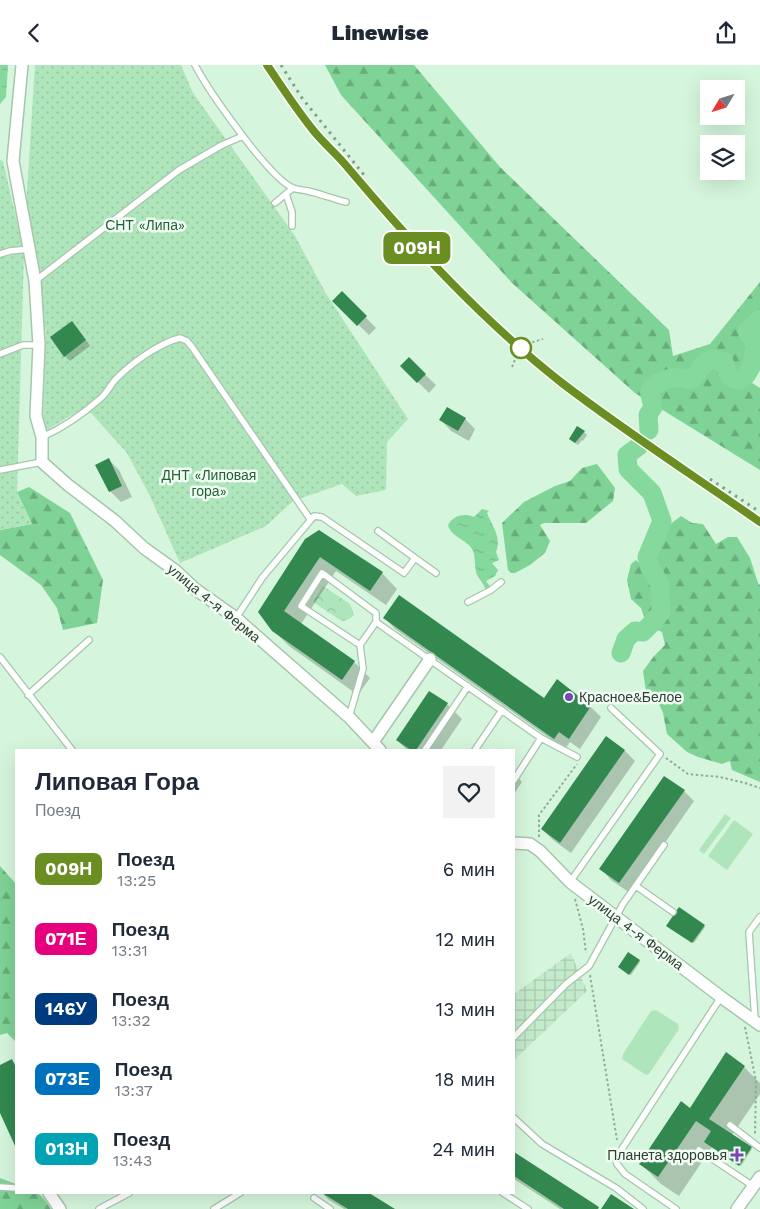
<!DOCTYPE html>
<html lang="ru">
<head>
<meta charset="utf-8">
<style>
  body { margin:0; font-family:"Work Sans",sans-serif; background:#f2f2f3; color:#1f2937; height:100vh; display:flex; flex-direction:column; font-size:19px; white-space:nowrap }
  * { box-sizing:border-box; margin:0 }
  p { font-size:16px; color:#747a83 }
  .icon { flex:none; width:28px; height:28px; fill:none; stroke:currentColor; stroke-width:2; stroke-linecap:round; stroke-linejoin:round }
  .map { position:relative; flex:1; overflow:hidden }
  .sheet { position:absolute; left:15px; top:684px; width:500px; height:445px; display:flex; flex-direction:column; background:#fff; border-radius:0px; box-shadow:0 5px 20px #0002 }
  .sheet>* { flex:none }
  .badge { padding:0 10px; border-radius:8px; font-size:18px; line-height:32px }
  .needle { width:32px; rotate:232deg }
  .controls { position:absolute; left:700px; top:15px; display:grid; gap:10px }
  .controls a { display:grid; place-items:center; width:45px; height:45px; border-radius:0px; background:#fff; box-shadow:0 5px 20px #0002; font-size:25px }
  .map>.badge { position:absolute; translate:-50% -50%; box-shadow:0 0 0 2px #fff }
  .round { display:grid; place-items:center; flex:none; width:52px; height:52px; border-radius:0px; background:#f2f2f3 }
  .summary { display:flex; align-items:center; justify-content:space-between; height:85px; padding:0 20px }
  h1 { font-size:24px; font-weight:800; line-height:38px }
  ul { padding:0; list-style:none }
  li { display:flex; align-items:center; gap:15px; height:70px; padding:0 20px }
  li div { flex:1 }
  li b { display:block; font-size:19px }
  li em { font-style:normal }
  li .badge { min-width:55px; font-weight:700; text-align:center }
  header { display:flex; justify-content:space-between; align-items:center; height:65px; padding:0 20px; background:#fff; font-size:22px; font-weight:800 }
  .map>svg:first-child { display:block }
  .industrial { fill:url(#industrial-grid) }
  .forest { fill:url(#forest-firs) }
  .park { fill:url(#park-crowns) }
  .garden { fill:url(#garden-dots) }
  .pitch { fill:#afe5bb }
  .water { fill:url(#water-ripples) }
  .shadow { fill:#0003 }
  .lines { fill:none; stroke-linecap:round; stroke-linejoin:round }
  .river { stroke:#85d99c; stroke-width:19 }
  .building { fill:#338850 }
  .service-casing { stroke:#a6c6ad; stroke-width:8 }
  .minor-casing { stroke:#a6c6ad; stroke-width:14 }
  .path { stroke:#93ac98; stroke-width:2; stroke-dasharray:2.5 2.5; stroke-linecap:butt }
  .service { stroke:#fff; stroke-width:5.5 }
  .minor { stroke:#fff; stroke-width:11 }
  .rail { stroke:#869d8b; stroke-width:3; stroke-dasharray:2.5 5; stroke-linecap:butt }
  .line-casing { stroke:#fff; stroke-width:11 }
  .line { stroke:#6b8e23; stroke-width:8 }
  .stop-dot { fill:#fff; stroke:#6b8e23; stroke-width:2.5 }
  .poi-dot { fill:#7b44bb; stroke:#f0fdf3; stroke-width:2 }
  .labels { text-anchor:middle; stroke-width:5; stroke-linejoin:round; paint-order:stroke }
  .park-label { font-size:14px; fill:#256038; stroke:#f0fdf3 }
  .street-label { font-size:14px; fill:#303d33; stroke:#f0fdf3 }
  .poi-label { font-size:14px; fill:#303d33; stroke:#f0fdf3; text-anchor:start }
</style>
</head>
<body>
<header><svg class="icon" aria-label="back" viewBox="0 0 24 24"><path d="M15 5l-7 7 7 7"/></svg>Linewise<svg class="icon" aria-label="share" viewBox="0 0 24 24"><path d="M12 15V3M7 8l5-5 5 5M5 13v7h14v-7"/></svg></header>
<div class="map">
<svg width="760" height="1144" viewBox="0 0 760 1144">
  <defs>
    <pattern id="industrial-grid" width="8" height="8" patternUnits="userSpaceOnUse" patternTransform="scale(1.25)"><rect width="8" height="8" fill="#c4eacc"/><path d="M0 4h8M4 0v8" fill="none" stroke="#a9cab0"/></pattern>
    <pattern id="forest-firs" width="22" height="20" patternUnits="userSpaceOnUse" patternTransform="scale(1.25)"><rect width="22" height="20" fill="#7fd396"/><path d="M5 1l3.5 6h-7zM16 11l3.5 6h-7z" fill="#68ac7b"/></pattern>
    <pattern id="park-crowns" width="20" height="18" patternUnits="userSpaceOnUse" patternTransform="scale(1.25)"><rect width="20" height="18" fill="#afe5bb"/><path d="M2 6a3 3 0 1 1 6 0M12 15a3 3 0 1 1 6 0" fill="none" stroke="#97c5a1"/></pattern>
    <pattern id="garden-dots" width="8" height="8" patternUnits="userSpaceOnUse" patternTransform="scale(1.25)"><rect width="8" height="8" fill="#afe5bb"/><path d="M2 2h.1M6 6h.1" fill="none" stroke="#97c5a1" stroke-width="1.8" stroke-linecap="round"/></pattern>
    <pattern id="water-ripples" width="26" height="14" patternUnits="userSpaceOnUse" patternTransform="scale(1.25)"><rect width="26" height="14" fill="#85d99c"/><path d="M2 4q2-2 4 0t4 0M15 11q2-2 4 0t4 0" fill="none" stroke="#73bb87"/></pattern>
  </defs>
  <rect width="100%" height="100%" fill="#d5f6dc"/>
  <!-- industrial -->
  <path class="industrial" d="M571 888 587 926 514 995V929Z"/>
  <!-- forest -->
  <path class="forest" d="M325 0H414L500 102 669 265 673 291 710 279 760 217V305L752 318 760 323V405L635 328 512 218 341 30Z
    M597 399 615 423 613 436 586 458H544L540 460 550 476 545 488 530 500 515 508H511L508 505 502 458 524 437 555 421 570 416 582 403Z
    M29 422 70 448 103 515 97 558 63 565 57 543 41 520 0 490V465L32 459 17 427Z
    M681 451 692 458 703 459 716 479 728 472H737L750 493 758 518 760 520V717L732 705 730 696 722 699 698 692 687 687 667 669 663 648 655 630 646 626 643 606 654 591 665 580 662 567 647 561 641 543 631 534 627 515 631 499 636 495 654 514C657 504 652 503 653 494 653 483 662 476 664 464Z
    M0 801 16 819V977L7 968 0 970Z
    M0 1113 16 1119V1128C39 1128 38 1124 51 1144H0Z"/>
  <!-- park -->
  <path class="park" d="M323 521 350 539 354 550 351 553 344 556 340 555 313 537Z"/>
  <!-- garden -->
  <path class="garden" d="M35 0H181L193 28 295 171 325 227 408 354 387 377 386 425 356 431 342 419 293 436 266 461 180 498 150 431 127 388 91 348 77 347 48 364 43 362 46 267 37 221 26 143Z
    M0 95 3 96 24 188 17 427 32 459 0 465Z"/>
  <!-- pitch -->
  <path class="pitch" d="M725 749 731 753 704 789 699 785Z
    M734 755 753 769 727 805 708 791Z
    M656 945 678 959 679 964 649 1009 646 1010 622 994 623 989 651 946Z"/>
  <!-- water -->
  <path class="water" d="M0 0H8L6 32 0 39Z
    M482 444 489 446 487 448C492 461 502 472 496 487L499 495 492 498 498 505 495 511 486 516 491 523 488 525 485 523C483 518 480 515 477 510 474 502 476 493 473 486 468 474 451 473 448 460 454 450 464 448 474 452Z"/>
  <!-- shadow -->
  <path class="shadow" d="M342 228 376 263 369 270 334 236Z
    M77 263 90 281 70 296 65 291Z
    M409 294 436 320 429 328 402 301Z
    M465 354 475 364 469 376 451 366 441 355Z
    M584 367 587 370 583 376 582 375 578 380 574 377Z
    M109 395 119 405 132 432 121 437 110 426Z
    M306 474 382 508 397 524 386 540 336 506 301 559 354 597 370 613 358 630 289 581 273 565Z
    M385 553 544 634 590 641 601 652 580 684 570 677 565 684 395 564Z
    M447 639 462 654 441 685H407L397 675Z
    M606 673 625 686 635 696 571 788 553 775 542 764Z
    M514 708 522 717 514 729Z
    M684 726 694 736 630 828 611 815 601 804Z
    M668 861H704L705 862 694 878Z
    M639 896 640 897 631 910 621 903Z
    M12 995 16 1000V1080L0 1045V1001Z
    M744 1002 760 1018V1029L732 1070 752 1084 741 1101 712 1082 679 1131 661 1119 641 1099 691 1045Z
    M514 1088 599 1144H560L514 1114Z
    M322 1128H367L393 1144H344L329 1135Z"/>
  <g class="lines">
    <!-- river -->
    <path class="river" d="M649 365 648 350 653 342 650 330V325C661 313 675 310 690 315 700 310 697 300 712 294L724 297C726 302 727 309 731 312 747 324 756 292 754 280 754 276 750 270 747 266L760 254
      M621 588 626 574 635 566 643 567 655 555 661 547 660 519 650 503 647 492 662 456 652 428 628 404 627 390 639 381"/>
  </g>
  <!-- building -->
  <path class="building" d="M342 226 367 251 357 261 332 236Z
    M72 256 86 275 64 292 50 272Z
    M409 292 426 309 417 318 400 301Z
    M447 342 466 353 458 366 439 355Z
    M577 361 585 366 575 378 569 374Z
    M109 393 122 421 109 427 95 400Z
    M319 465 383 507 370 526 320 492 284 546 355 596 342 615 272 566 258 547 305 474Z
    M399 530 544 633 557 614 591 641 569 674 559 667 554 674 383 553Z
    M429 626 448 638 416 685H411L396 675Z
    M606 671 625 685 560 778 541 764Z
    M664 711 685 725 619 818 599 804Z
    M679 842 705 860 692 878 666 861Z
    M628 887 640 895 629 910 618 902Z
    M726 987 745 1001 709 1054 752 1082 739 1101 704 1077 711 1066 696 1056 658 1112 639 1099 681 1036 690 1043Z
    M12 994 16 1003V1083L0 1048V1000Z
    M514 1087 599 1142 598 1144H564L514 1111Z
    M322 1128H369L395 1144H348Z
    M611 1129 634 1144H601Z"/>
  <g class="lines">
    <!-- service casing -->
    <g class="service-casing">
      <path id="service" d="M195 0C208 25 269 113 293 123 298 125 304 125 308 126 321 129 333 134 346 137
        M286 129 292 147V161
        M275 138 293 123
        M0 189 10 186 29 184
        M35 216 179 105 222 80 243 71
        M0 289 23 280H39
        M42 372C63 363 84 348 101 333 108 327 111 318 118 312 133 297 160 278 180 273L187 276 192 282 310 454
        M0 405 42 397
        M415 493 436 508
        M468 537 491 525 501 517
        M236 553 262 513 314 451 322 452 404 508 415 493 378 466
        M376 557 541 673 577 692
        M0 592 72 685
        M28 630 89 575
        M349 652 363 604 360 580 376 557V548L322 508 301 541 360 580
        M425 685 468 621
        M475 685 502 645
        M514 715 541 673
        M570 817 660 689 611 643
        M636 821 673 847
        M755 955 749 867 760 852
        M514 972 566 919 589 901 623 839 664 780
        M514 1053 542 1079 616 1123 643 1144
        M730 1060 760 1083
        M699 1085 753 1121
        M0 1122 16 1123
        M503 1128 528 1144
        M314 1133 330 1144
        M99 1144 129 1128
        M214 1144 240 1128
        M676 1144 625 1109 617 1099 616 1093 721 932"/>
    </g>
    <!-- minor casing -->
    <g class="minor-casing">
      <path id="minor" d="M22 0 13 96 35 216 39 280 36 351 42 372V397L68 420 115 456 144 483 176 506 195 524 236 553 349 652 380 685
        M373 677 430 594
        M514 778 530 779 540 786 570 817 721 932 760 960
        M49 1128 60 1144
        M737 1144 760 1112"/>
    </g>
    <!-- path -->
    <path class="path" d="M512 302 519 285H523L527 279 543 274
      M666 693 688 709 720 712 745 718 760 723
      M539 772V750L577 699
      M575 834 583 864 586 888
      M590 910 617 1075
      M745 962 756 1016 755 1069"/>
    <!-- service -->
    <use href="#service" class="service"/>
    <!-- minor -->
    <use href="#minor" class="minor"/>
    <!-- rail -->
    <path class="rail" d="M267 0C282 22 296 44 313 65 324 79 337 90 349 104 414 180 481 252 559 315 623 366 692 411 760 457
      M281 0 302 33 364 110
      M710 414 760 447"/>
  </g>
  <g class="lines">
    <!-- line casing -->
    <g class="line-casing">
      <path id="line" d="M267 0C282 22 296 44 313 65 324 79 338 90 349 104 414 181 482 255 562 318 626 367 694 411 760 457"/>
    </g>
    <!-- line -->
    <use href="#line" class="line"/>
  </g>
  <!-- markers -->
  <circle class="stop-dot" cx="521" cy="283" r="10"/>
  <g class="poi-dot">
    <circle cx="569" cy="632" r="5"/>
    <path d="M734.5 1082.5h5v5h5v5h-5v5h-5v-5h-5v-5h5z"/>
  </g>
  <g class="labels">
    <!-- park labels -->
    <g class="park-label">
      <text x="145" y="165">СНТ «Липа»</text>
      <text x="209" y="415">ДНТ «Липовая<tspan x="209" dy="16">гора»</tspan></text>
    </g>
    <!-- street labels -->
    <g class="street-label">
      <text transform="translate(214 538) rotate(39)" y="5">улица 4-я Ферма</text>
      <text transform="translate(636 867) rotate(37)" y="5">улица 4-я Ферма</text>
    </g>
    <!-- poi labels -->
    <g class="poi-label">
      <text x="579" y="637">Красное&amp;Белое</text>
      <text x="727" y="1095" text-anchor="end">Планета здоровья</text>
    </g>
  </g>
</svg>
<div class="controls">
<a><svg class="needle" viewBox="-14 -14 28 28"><path d="M0-13l5 13h-10z" fill="#e53935"/><path d="M0 13l5-13h-10z" fill="#747a83"/></svg></a>
<a><svg class="icon" aria-label="layers" viewBox="0 0 24 24"><path d="M12 4l9 5-9 5-9-5zM3 14l9 5 9-5"/></svg></a>
</div>
<b class="badge" style="left:417px;top:183px;background:#6b8e23;color:#fff">009Н</b>
<section class="sheet">
<div class="summary"><div><h1>Липовая Гора</h1><p>Поезд</p></div><a class="round"><svg class="icon" aria-label="heart" viewBox="0 0 24 24"><path d="M12 20l-8-8c-3-5 5-10 8-4 3-6 11-1 8 4z"/></svg></a></div>
<ul>
<li><span class="badge" style="background:#6b8e23;color:#fff">009Н</span><div><b>Поезд</b><p>13:25</p></div><em>6 мин</em></li>
<li><span class="badge" style="background:#e6007e;color:#fff">071Е</span><div><b>Поезд</b><p>13:31</p></div><em>12 мин</em></li>
<li><span class="badge" style="background:#003b80;color:#fff">146У</span><div><b>Поезд</b><p>13:32</p></div><em>13 мин</em></li>
<li><span class="badge" style="background:#0072bc;color:#fff">073Е</span><div><b>Поезд</b><p>13:37</p></div><em>18 мин</em></li>
<li><span class="badge" style="background:#00a3b4;color:#fff">013Н</span><div><b>Поезд</b><p>13:43</p></div><em>24 мин</em></li>
</ul>
</section>
</div>
</body>
</html>
